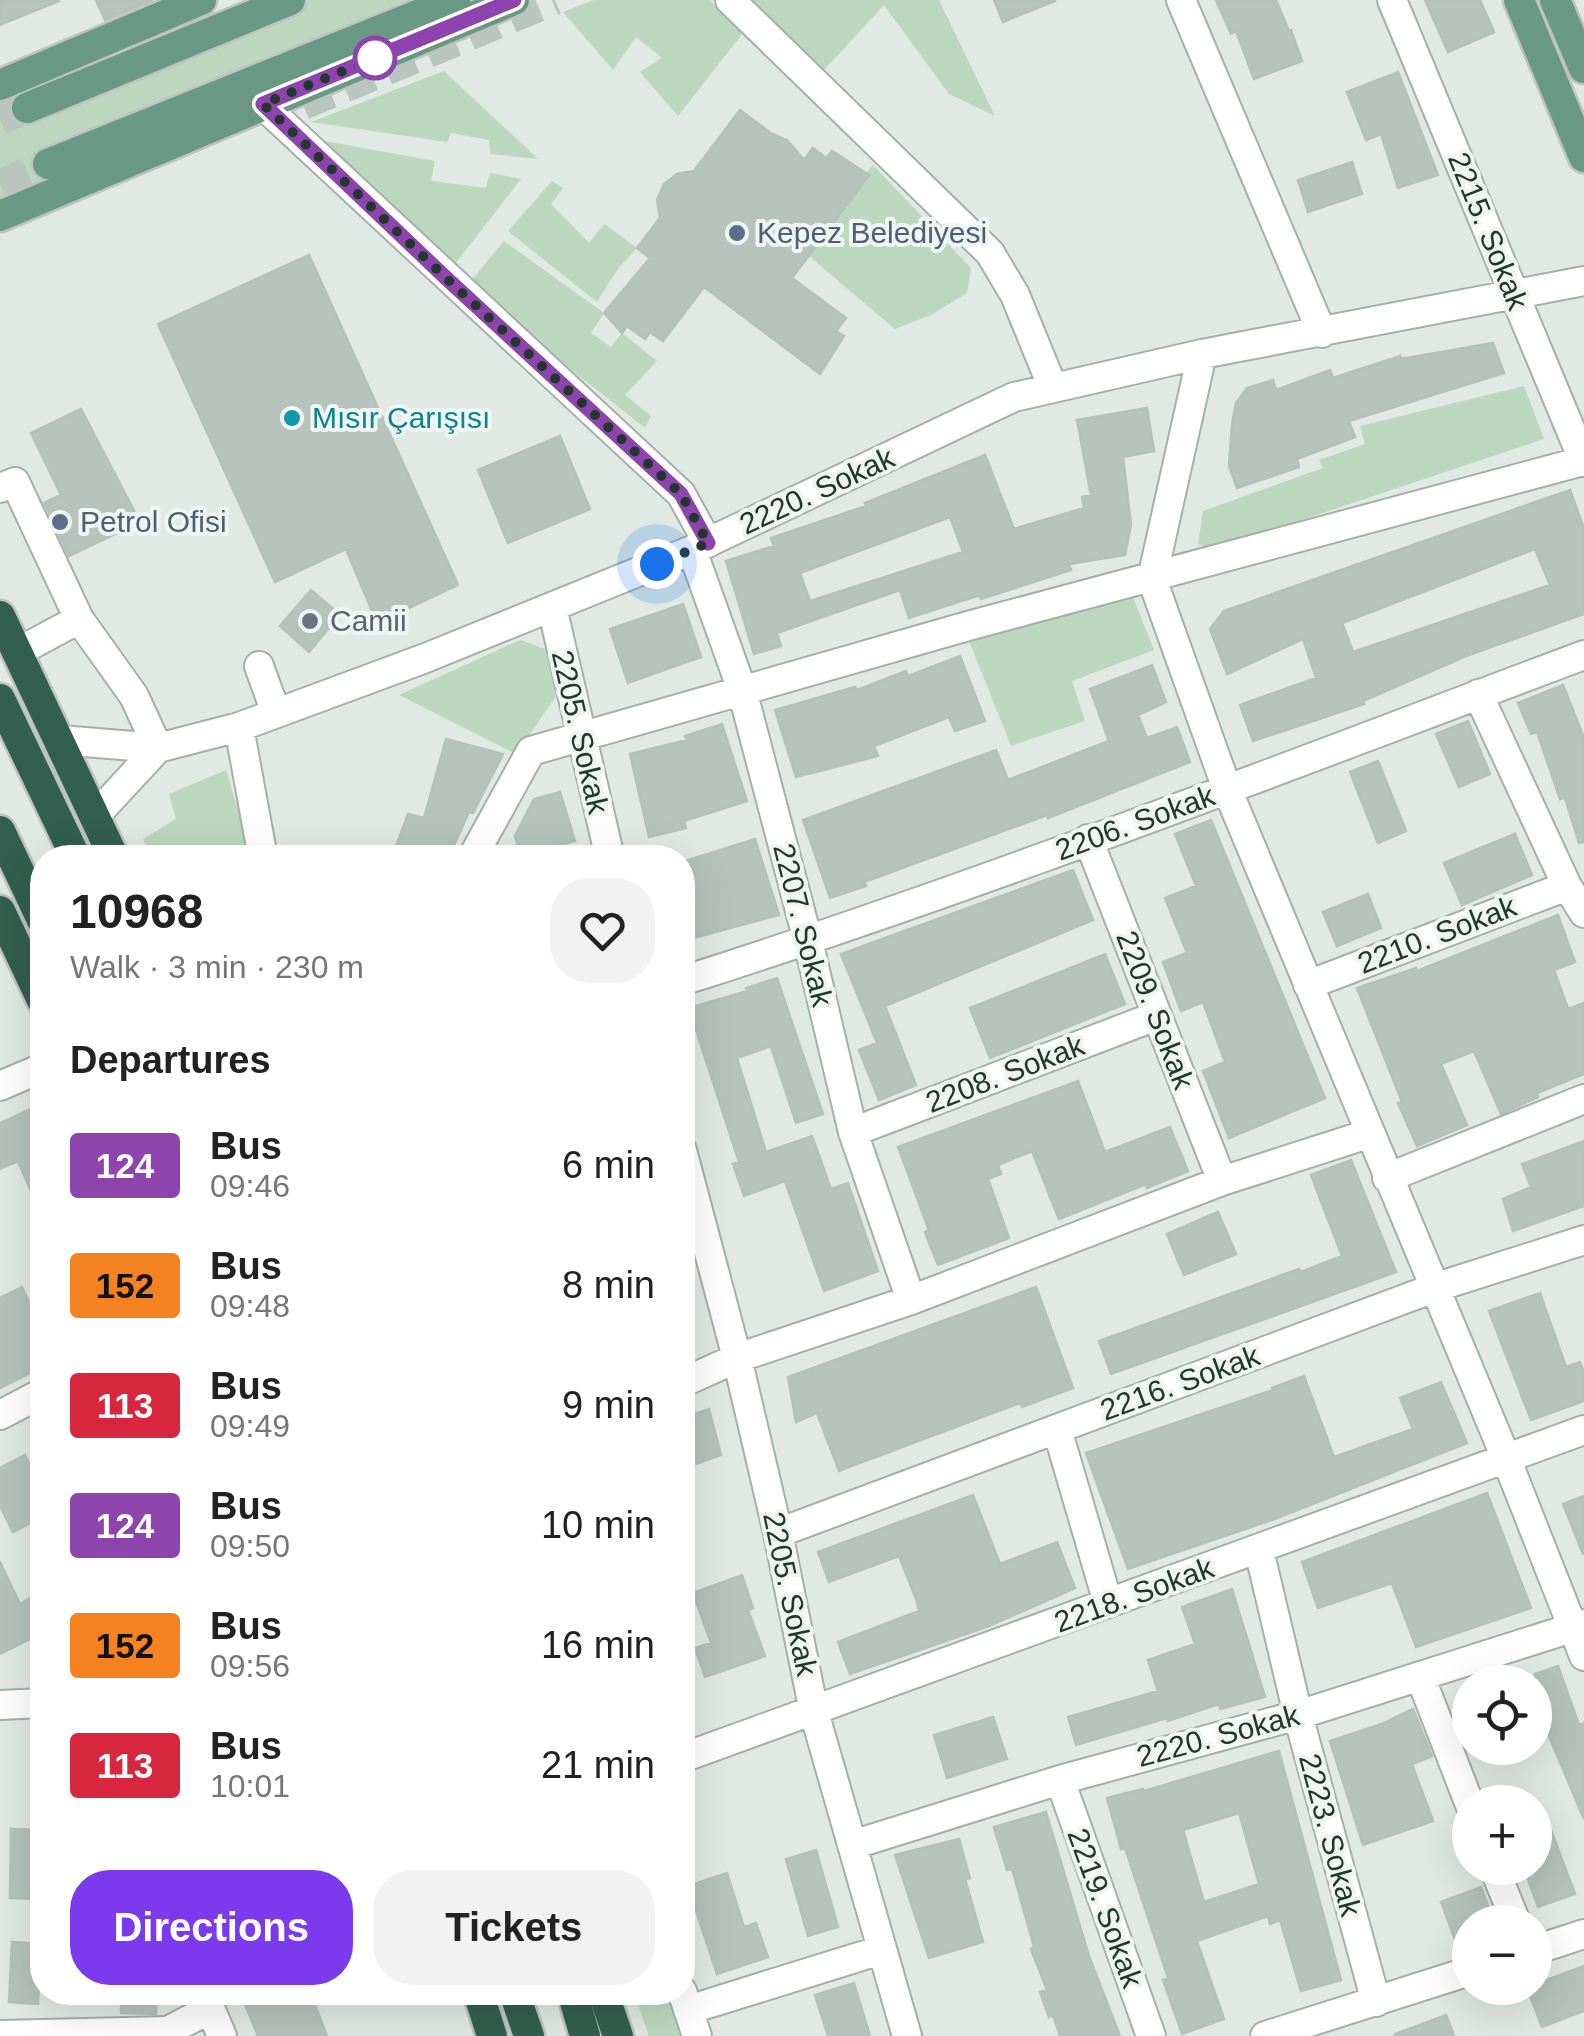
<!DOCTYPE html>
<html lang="en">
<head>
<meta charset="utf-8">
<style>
  body { margin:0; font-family:Arial,sans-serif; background:#f2f2f2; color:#222; height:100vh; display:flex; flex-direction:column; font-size:38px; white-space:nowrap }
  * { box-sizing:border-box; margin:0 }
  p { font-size:32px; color:#767676 }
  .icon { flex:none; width:55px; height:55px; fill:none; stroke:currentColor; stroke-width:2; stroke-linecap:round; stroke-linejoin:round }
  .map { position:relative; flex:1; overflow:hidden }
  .side { position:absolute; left:30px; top:845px; width:665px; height:1160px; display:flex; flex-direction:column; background:#fff; border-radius:40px; box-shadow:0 10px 40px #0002 }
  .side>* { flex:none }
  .badge { padding:0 20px; border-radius:8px; font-size:35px; line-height:65px }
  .fabs { position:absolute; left:1452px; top:1665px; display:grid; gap:20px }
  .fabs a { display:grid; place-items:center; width:100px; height:100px; border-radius:50%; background:#fff; box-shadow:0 10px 40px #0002; font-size:50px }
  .you { position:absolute; width:50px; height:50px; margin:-25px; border:8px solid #fff; border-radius:50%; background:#1a73e8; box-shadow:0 0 0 15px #1a73e833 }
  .map>.badge { position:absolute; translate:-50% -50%; box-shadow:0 0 0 5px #fff }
  h2 { padding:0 40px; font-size:38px; line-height:90px }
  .round { display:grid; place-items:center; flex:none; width:105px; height:105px; border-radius:40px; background:#f2f2f2 }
  .headline { display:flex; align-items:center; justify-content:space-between; height:170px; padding:0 40px }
  h1 { font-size:48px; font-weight:800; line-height:75px }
  .cta { display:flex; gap:20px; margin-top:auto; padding:20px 40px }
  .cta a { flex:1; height:115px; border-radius:40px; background:#7c3aed; color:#fff; font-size:40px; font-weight:800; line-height:115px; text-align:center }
  .cta a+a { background:#f2f2f2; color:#222 }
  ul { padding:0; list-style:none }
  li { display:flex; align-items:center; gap:30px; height:120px; padding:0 40px }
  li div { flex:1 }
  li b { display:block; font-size:38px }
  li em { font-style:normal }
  li .badge { min-width:110px; font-weight:700; text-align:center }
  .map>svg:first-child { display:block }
  .green { fill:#bbd7be }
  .building { fill:#b5c3bc; stroke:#b3c1b9; stroke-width:2.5; fill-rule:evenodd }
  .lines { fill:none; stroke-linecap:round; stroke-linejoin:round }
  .major-tunnel { stroke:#bac5bf; stroke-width:30; stroke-dasharray:30 15; stroke-linecap:butt }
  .minor-casing { stroke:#a4b0a9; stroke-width:32 }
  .major-casing { stroke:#bdc3c0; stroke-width:35 }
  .highway-casing { stroke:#bdc3c0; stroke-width:35 }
  .minor { stroke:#fff; stroke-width:28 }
  .major { stroke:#699985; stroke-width:30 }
  .highway { stroke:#325f4f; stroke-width:30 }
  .line-casing { stroke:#fff; stroke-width:22 }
  .line { stroke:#8e44ad; stroke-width:15 }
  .walk { stroke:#23372e; stroke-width:10; stroke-dasharray:0 18 }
  .stop-dot { fill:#fff; stroke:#8e44ad; stroke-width:5 }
  .service-dot { fill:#5c6f8a; stroke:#eff6f2; stroke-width:4 }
  .culture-dot { fill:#0f9aa8; stroke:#eff6f2; stroke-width:4 }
  .worship-dot { fill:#6b7280; stroke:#eff6f2; stroke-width:4 }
  .labels { text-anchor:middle; stroke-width:8; stroke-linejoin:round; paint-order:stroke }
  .street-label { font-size:30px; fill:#23372e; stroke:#eff6f2 }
  .service-label { font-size:30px; fill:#4e5e75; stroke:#eff6f2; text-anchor:start }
  .culture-label { font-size:30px; fill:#0d838f; stroke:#eff6f2; text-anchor:start }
  .worship-label { font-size:30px; fill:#5b616d; stroke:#eff6f2; text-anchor:start }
</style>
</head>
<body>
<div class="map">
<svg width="1584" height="2036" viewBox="0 0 1584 2036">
  <rect width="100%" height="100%" fill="#e0e9e3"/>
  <!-- green -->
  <path class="green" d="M309 0H408L44 153 56 179 0 202V102L21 94 33 118Z
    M594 0H710L743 33 678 116 640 72 662 58 636 37 613 70 563 12Z
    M752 0H939L995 116 949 94 884 5 823 71Z
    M444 71 538 159 490 154 489 140 451 133 447 142 311 122Z
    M297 136 435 161 431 181 486 188 490 173 521 179 448 273Z
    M873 165 971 268 967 293 931 315 895 329 802 250Z
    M552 181 563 188 551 204 589 243 604 224 637 248 617 270 597 302 508 231Z
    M504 241 604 313 591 333 611 347 622 333 657 361 625 395 651 416 645 428 466 287Z
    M1524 386 1544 439 1215 549 1198 544 1203 511 1323 468 1319 460 1365 444 1360 426Z
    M1132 595 1154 650 1072 681 1085 721 1011 746 969 641Z
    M520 640 545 649 557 695 516 754 399 695Z
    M226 770 252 857H151L143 839 176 819 169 794Z
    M634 1993H666L680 2036H649Z"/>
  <!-- building -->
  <path class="building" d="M0 0H59V1L0 25Z
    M96 0H153L105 20Z
    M994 0H1055V1L1003 22Z
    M1216 0H1276L1289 31 1291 30 1302 61 1254 79 1236 31 1231 34Z
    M1425 0H1480L1494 32 1448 52Z
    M1398 72 1438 175 1398 188 1381 134 1366 140 1347 92Z
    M740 110 772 134 787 140 804 160 813 148 826 158 832 151 869 175 792 278 846 318 836 331 844 336 820 374 704 287 663 341 650 332 645 339 627 326 622 333 604 313 650 258 637 248 660 218 657 200 664 184 677 174 694 171Z
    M1352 162 1362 194 1308 212 1298 180Z
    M309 255 458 585 377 623 346 549 275 582 158 324Z
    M1493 343 1504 373 1349 421 1355 437 1297 459 1299 467 1237 488 1229 466 1232 424 1236 403 1247 388 1273 380 1276 390 1330 370 1333 378 1400 356 1401 359Z
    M1147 408 1154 451 1123 457 1131 525 1125 555 1069 564 1071 570 981 599 980 595 909 618 900 590 777 633 781 646 754 654 726 561 774 546 771 538 866 506 865 503 985 455 1014 529 1084 508 1082 497 1091 495 1077 420ZM950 517 963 552 810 601 800 573Z
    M81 409 140 522 69 556 44 503 61 495 31 433Z
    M560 436 590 509 508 543 478 470Z
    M1570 490 1584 529V614L1466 656 1363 701 1364 704 1253 741 1240 705 1316 678 1303 639 1227 674 1210 629 1224 611ZM1535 549 1550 585 1353 652 1342 623Z
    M311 590 340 615 309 652 280 626Z
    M683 604 701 657 628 683 610 629Z
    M960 656 985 721 955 731 949 717 874 746 878 756 796 777 775 710 855 687 857 690 906 671 908 676Z
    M1152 665 1166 702 1138 715 1147 738 1177 727 1190 762 1048 818 1047 815 864 882 866 886 830 898 803 820 996 750 1008 780 1109 741 1090 689Z
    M1563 685 1584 738V842L1579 843 1565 798 1560 799 1537 732 1531 734 1518 703Z
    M1468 721 1490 774 1459 787 1436 734Z
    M722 724 747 801 684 821 686 828 649 837 630 754 687 740 685 736Z
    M446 739 503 754 473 813 469 812 451 852 396 846 408 814 424 818Z
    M1378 761 1406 831 1378 843 1350 772Z
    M560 792 575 841 521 857 515 836 534 799Z
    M1211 820 1325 1098 1229 1138 1203 1071 1225 1062 1203 1002 1181 1011 1163 962 1187 953 1165 898 1196 886 1175 834Z
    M1515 834 1532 875 1462 905 1444 863Z
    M755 839 779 915 682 941V862Z
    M1073 870 1093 920 885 1006 916 1085 879 1100 859 1050 877 1043 841 954Z
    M1368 894 1381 928 1337 946 1323 912Z
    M1558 915 1575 962 1554 970 1568 1009 1584 1003V1074L1537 1093 1538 1097 1501 1114 1474 1051 1441 1064 1467 1125 1417 1146 1398 1103 1402 1102 1357 988 1416 968 1417 971Z
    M1105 954 1125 1004 990 1058 970 1008Z
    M777 978 823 1114 796 1123 771 1046 737 1058 766 1152 812 1136 831 1189 848 1183 878 1271 824 1291 785 1181 744 1196 733 1164 739 1162 689 1008 747 991 746 988Z
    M1078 1081 1105 1152 1170 1127 1188 1171 1147 1188 1146 1184 1059 1219 1032 1151 998 1165 1001 1174 988 1179 1009 1238 938 1265 925 1232 929 1230 898 1147Z
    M42 1104V1217L18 1161 0 1169V1123Z
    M1584 1141V1206L1513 1231 1503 1199 1531 1187 1522 1164Z
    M1351 1160 1396 1272 1111 1374 1099 1341 1299 1269 1301 1272 1342 1256 1311 1175Z
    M1218 1212 1236 1254 1184 1275 1167 1234Z
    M22 1287 42 1330V1367L0 1388V1298Z
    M1036 1287 1073 1388 1022 1407 1020 1403 839 1471 817 1413 796 1422 788 1377Z
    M1540 1293 1566 1367 1580 1362 1584 1373V1401L1531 1420 1489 1311Z
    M1304 1376 1334 1457 1413 1429 1400 1398 1441 1382 1467 1443 1272 1520 1128 1569 1086 1453 1273 1390 1272 1388Z
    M709 1409 721 1455 682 1469V1418Z
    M25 1455 42 1490V1517L13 1532 0 1506V1468Z
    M1487 1493 1531 1608 1416 1647 1392 1583 1318 1608 1302 1562Z
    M973 1495 1000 1564 1057 1542 1075 1588 989 1626 850 1674 838 1642 919 1611 916 1599 899 1556 829 1582 818 1552Z
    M1584 1496V1554H1583L1563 1504Z
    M0 1562 20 1604 42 1591V1633L0 1654Z
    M742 1575 753 1608 748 1610 765 1656 705 1677 695 1648 711 1643 693 1593Z
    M1232 1589 1265 1697 1220 1709 1219 1704 1168 1721 1167 1718 1076 1745 1068 1717 1158 1691 1148 1660 1195 1644 1182 1607Z
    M1558 1666 1579 1725 1584 1723V1819L1546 1729 1535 1734V1674Z
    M1413 1709 1432 1756 1412 1764 1433 1821 1363 1845 1330 1741 1382 1724Z
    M993 1717 1007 1759 947 1778 934 1735Z
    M1279 1751 1341 1980 1301 1991 1280 1920 1270 1924 1268 1916 1197 1941 1224 2019 1182 2034 1163 1980 1168 1978 1125 1848 1121 1849 1107 1798 1143 1789 1144 1791ZM1239 1813 1259 1884 1204 1902 1183 1830Z
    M1046 1812 1089 1956 1120 2036H1060L1053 2015 1049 2017 1040 1992 1047 1990 1031 1949 1034 1947 1012 1869 1007 1870 994 1827Z
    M11 1829 42 1830V1899L10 1898Z
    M1551 1830 1575 1894 1538 1907 1524 1868H1535V1836Z
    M959 1839 970 1878 965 1879 983 1942 929 1958 895 1855Z
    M816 1850 838 1927 808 1936 786 1859Z
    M727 1873 744 1927 756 1923 768 1957 717 1974 688 1886Z
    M1481 1887 1494 1922H1470V1954L1461 1956 1441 1902Z
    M12 1942 41 1944 38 2004 9 2002Z
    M1584 1966V2011L1542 2027 1527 1988H1535V1984Z
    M854 1983 870 2036H828L815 1995Z
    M121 1992H157L156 2014 121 2013Z
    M240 1992H310L327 2036H258Z
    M1446 2015 1454 2036H1395V2034Z"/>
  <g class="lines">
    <!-- major-tunnel -->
    <path class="major-tunnel" d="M303 105 555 0
      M0 120 27 108
      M0 184 48 164"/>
    <!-- minor casing -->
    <g class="minor-casing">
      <path id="minor" d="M730 0 990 253 1015 295 1053 388
        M1181 0 1322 333
        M1392 0 1584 462
        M263 105 681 494 708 543
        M1202 354 1152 579 1227 789 1506 1458 1584 1656
        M0 488 15 482 79 619 18 652
        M692 550 742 690 808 941 853 1132 911 1300
        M552 607 610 858
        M79 619 134 696 158 748
        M259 666 276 713
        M1478 694 1567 886 1584 913
        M239 727 263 858
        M60 740 158 748
        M96 815 158 748 239 727 423 659 692 550 1014 397 1202 354 1584 281
        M1088 839 1222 1181
        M472 858 531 751 968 626 1583 461
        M682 981C987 884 1285 767 1584 655
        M1308 985 1567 886
        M0 1086 42 1068
        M853 1132 1156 1016
        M682 1150 737 1358 778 1533 814 1712 907 2036
        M1387 1178 1584 1099
        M682 1383 737 1358 911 1300 1222 1181 1368 1134
        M0 1415 42 1393
        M1057 1429 1108 1603
        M778 1533 1434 1288 1584 1240
        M1259 1550 1298 1715 1376 2002
        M1420 1676 1470 1805
        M0 1705 42 1703
        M682 1758 1584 1430
        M1060 1780 1151 2036
        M852 1845 1060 1780 1298 1715 1584 1624
        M1494 1868 1516 1922
        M1535 1950 1584 1934
        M682 1991 697 2036
        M204 1994 222 2036
        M688 2010 881 1950
        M0 2035 168 2031 210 2009
        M1265 2036 1470 1971"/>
    </g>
    <!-- major casing -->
    <g class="major-casing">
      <path id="major" d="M1519 0 1584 157
        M1555 0 1584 68
        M0 85 201 0
        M27 108 290 0
        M48 164 455 0
        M0 216 514 0"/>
    </g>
    <!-- highway casing -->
    <g class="highway-casing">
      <path id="highway" d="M0 616 114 858
        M0 699 76 858
        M0 831 42 920
        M0 911 42 1000
        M478 1992 492 2036
        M514 1992 529 2036
        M572 1992 585 2036
        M603 1992 618 2036"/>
    </g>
    <!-- minor -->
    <use href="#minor" class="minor"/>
    <!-- major -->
    <use href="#major" class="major"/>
    <!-- highway -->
    <use href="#highway" class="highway"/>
  </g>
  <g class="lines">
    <!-- line casing -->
    <g class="line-casing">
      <path id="line" d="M514 0 263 104 446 278 681 494 708 543"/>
    </g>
    <!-- line -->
    <use href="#line" class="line"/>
    <!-- walk -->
    <path class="walk" d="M375 58 263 104 446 278 681 494 708 543 657 564"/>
  </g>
  <!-- markers -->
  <circle class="stop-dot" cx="375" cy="58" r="20"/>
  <g class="service-dot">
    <circle cx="737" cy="233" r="10"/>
    <circle cx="60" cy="522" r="10"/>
  </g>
  <circle class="culture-dot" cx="292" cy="418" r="10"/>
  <circle class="worship-dot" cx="310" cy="621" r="10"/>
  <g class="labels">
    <!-- street labels -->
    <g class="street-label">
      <text transform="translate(1488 231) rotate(68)" y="10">2215. Sokak</text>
      <text transform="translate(817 491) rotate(-25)" y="10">2220. Sokak</text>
      <text transform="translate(580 732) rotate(77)" y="10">2205. Sokak</text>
      <text transform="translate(1135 823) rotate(-20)" y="10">2206. Sokak</text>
      <text transform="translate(803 925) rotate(76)" y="10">2207. Sokak</text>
      <text transform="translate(1437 935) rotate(-21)" y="10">2210. Sokak</text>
      <text transform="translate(1155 1010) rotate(69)" y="10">2209. Sokak</text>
      <text transform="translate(1005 1074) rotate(-21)" y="10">2208. Sokak</text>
      <text transform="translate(1180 1383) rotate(-20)" y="10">2216. Sokak</text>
      <text transform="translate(790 1594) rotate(78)" y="10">2205. Sokak</text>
      <text transform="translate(1134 1595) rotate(-20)" y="10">2218. Sokak</text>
      <text transform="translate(1218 1736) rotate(-15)" y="10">2220. Sokak</text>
      <text transform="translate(1330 1835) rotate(75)" y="10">2223. Sokak</text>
      <text transform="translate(1105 1908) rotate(70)" y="10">2219. Sokak</text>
    </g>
    <!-- service labels -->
    <g class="service-label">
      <text x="757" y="243">Kepez Belediyesi</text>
      <text x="80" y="532">Petrol Ofisi</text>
    </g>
    <!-- culture labels -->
    <g class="culture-label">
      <text x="312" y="428">Mısır Çarışısı</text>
    </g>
    <!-- worship labels -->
    <g class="worship-label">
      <text x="330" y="631">Camii</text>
    </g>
  </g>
</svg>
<div class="fabs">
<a><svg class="icon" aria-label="locate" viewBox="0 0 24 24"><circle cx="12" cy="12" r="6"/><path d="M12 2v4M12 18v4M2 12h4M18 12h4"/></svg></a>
<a>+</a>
<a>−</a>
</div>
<div class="you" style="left:657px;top:564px"></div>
<section class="side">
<div class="headline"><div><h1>10968</h1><p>Walk · 3 min · 230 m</p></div><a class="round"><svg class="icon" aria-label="heart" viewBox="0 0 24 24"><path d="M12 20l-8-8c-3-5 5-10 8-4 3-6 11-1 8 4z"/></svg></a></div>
<h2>Departures</h2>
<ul>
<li><span class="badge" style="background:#8e44ad;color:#fff">124</span><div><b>Bus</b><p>09:46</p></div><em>6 min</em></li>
<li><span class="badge" style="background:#f58220;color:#111">152</span><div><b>Bus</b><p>09:48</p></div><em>8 min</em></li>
<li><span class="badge" style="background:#d7263d;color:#fff">113</span><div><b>Bus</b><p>09:49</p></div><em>9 min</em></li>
<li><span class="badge" style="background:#8e44ad;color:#fff">124</span><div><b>Bus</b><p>09:50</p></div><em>10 min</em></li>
<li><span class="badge" style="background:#f58220;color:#111">152</span><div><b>Bus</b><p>09:56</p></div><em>16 min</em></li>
<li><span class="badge" style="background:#d7263d;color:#fff">113</span><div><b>Bus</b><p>10:01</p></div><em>21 min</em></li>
</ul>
<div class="cta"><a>Directions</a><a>Tickets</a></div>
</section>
</div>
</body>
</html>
